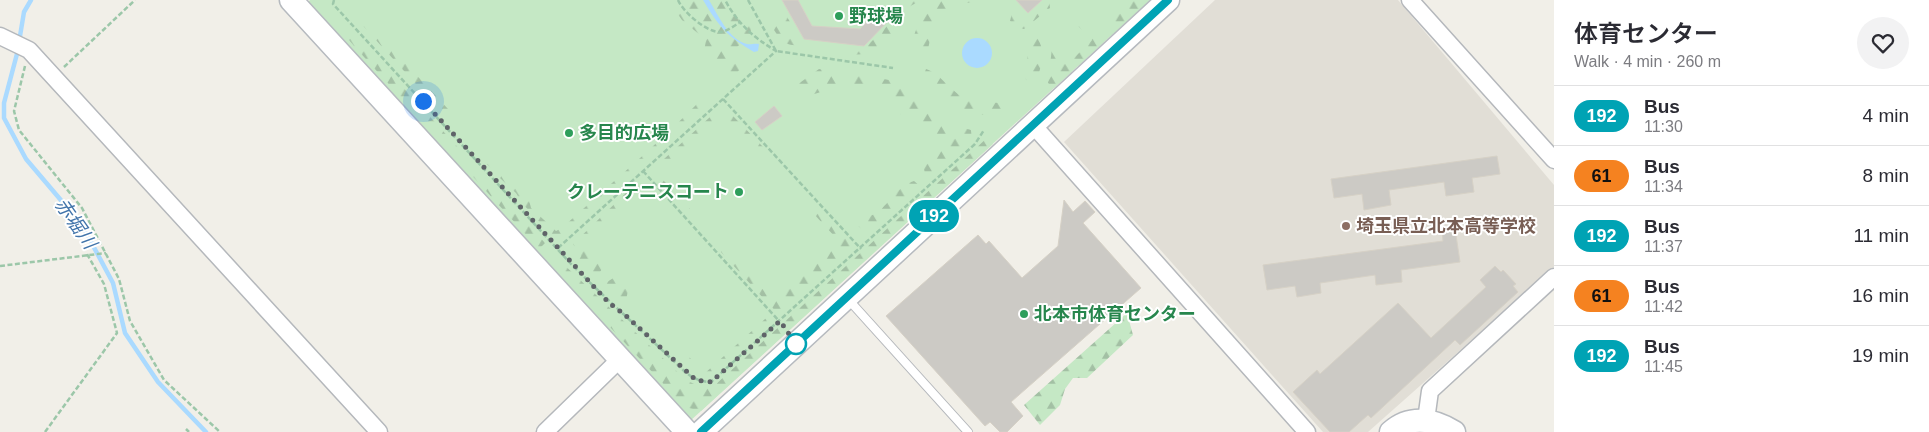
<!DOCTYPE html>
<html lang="en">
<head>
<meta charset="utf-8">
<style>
  body { margin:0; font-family:Helvetica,"Noto Sans JP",sans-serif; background:#f2f2f3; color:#2b2b33; height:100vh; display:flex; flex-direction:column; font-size:19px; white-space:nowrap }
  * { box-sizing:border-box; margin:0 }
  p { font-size:16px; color:#7c7c81 }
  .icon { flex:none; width:28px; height:28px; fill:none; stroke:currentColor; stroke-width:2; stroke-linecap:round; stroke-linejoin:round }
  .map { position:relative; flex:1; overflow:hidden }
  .panel { display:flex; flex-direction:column; background:#fff; width:375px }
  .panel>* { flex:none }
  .badge { padding:0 10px; border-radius:16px; font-size:18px; line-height:32px }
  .you { position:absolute; width:25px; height:25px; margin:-12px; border:4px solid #fff; border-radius:50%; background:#1a73e8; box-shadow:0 0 0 8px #1a73e833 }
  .map>.badge { position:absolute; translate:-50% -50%; box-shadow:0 0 0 2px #fff }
  .round { display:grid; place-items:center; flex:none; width:52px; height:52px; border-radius:26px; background:#f2f2f3 }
  .overview { display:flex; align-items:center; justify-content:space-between; height:85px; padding:0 20px }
  h1 { font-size:24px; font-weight:600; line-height:38px }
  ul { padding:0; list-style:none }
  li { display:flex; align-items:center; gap:15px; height:60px; padding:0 20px; border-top:1px solid #e1e1e2 }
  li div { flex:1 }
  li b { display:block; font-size:19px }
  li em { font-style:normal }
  li .badge { min-width:55px; font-weight:700; text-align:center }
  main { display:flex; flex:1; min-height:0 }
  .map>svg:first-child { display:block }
  .education { fill:#e1ded6 }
  .green { fill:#c5e8c5 }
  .forest { fill:url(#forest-firs) }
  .water { fill:#aadaff }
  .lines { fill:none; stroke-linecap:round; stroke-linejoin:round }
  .stream { stroke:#aadaff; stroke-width:4.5 }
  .building { fill:#cccac5; stroke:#d6d1c6 }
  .lane-casing { stroke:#b5b8bc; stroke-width:10 }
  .street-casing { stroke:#b5b8bc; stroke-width:19 }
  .secondary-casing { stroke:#b6babf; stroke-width:25 }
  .path { stroke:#9cc7a9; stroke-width:2.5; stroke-dasharray:5 2.5; stroke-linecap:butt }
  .lane { stroke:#fff; stroke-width:8 }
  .street { stroke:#fff; stroke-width:16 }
  .secondary { stroke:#fff; stroke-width:22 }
  .line-casing { stroke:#fff; stroke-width:11 }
  .line { stroke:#00a3b4; stroke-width:8 }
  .walk { stroke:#5f6368; stroke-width:5; stroke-dasharray:0 9 }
  .leisure-dot { fill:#2e9e5b; stroke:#fff; stroke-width:2 }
  .education-dot { fill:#8d6e63; stroke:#fff; stroke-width:2 }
  .stop-dot { fill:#fff; stroke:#00a3b4; stroke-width:2.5 }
  .labels { text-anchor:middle; stroke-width:4; stroke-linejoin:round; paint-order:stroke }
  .leisure-label { font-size:18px; font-weight:bold; fill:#27864d; stroke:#fff; text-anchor:start }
  .education-label { font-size:18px; font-weight:bold; fill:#785e54; stroke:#fff; text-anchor:start }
  .water-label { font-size:19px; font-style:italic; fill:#4174aa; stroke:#fff }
</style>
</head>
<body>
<main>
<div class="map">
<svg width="1554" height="432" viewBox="0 0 1554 432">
  <defs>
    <pattern id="forest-firs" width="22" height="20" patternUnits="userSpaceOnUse" patternTransform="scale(1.25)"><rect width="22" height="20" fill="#c5e8c5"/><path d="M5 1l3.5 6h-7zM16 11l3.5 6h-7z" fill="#a3c0a4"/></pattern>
  </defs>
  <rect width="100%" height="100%" fill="#f1efe8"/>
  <!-- education -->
  <path class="education" d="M1215 0H1398L1554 185V267L1368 432H1323L1064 142Z"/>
  <!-- green -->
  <path class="green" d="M310 0H1150L689 422 306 4Z"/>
  <!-- forest -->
  <path class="forest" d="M316 0H329L328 5 545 243 539 249 354 46Z
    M668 0H737L752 26 749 38 737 47 745 65 732 77 723 76 704 52 706 40 682 20Z
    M900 0H921L902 11 895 8Z
    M939 0H977C970 4 961 3 954 6 933 14 931 36 927 55L920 56C902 43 925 10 939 0Z
    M1046 0H1049L1050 8 1024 29 1018 28 1010 21 1012 13 1017 7 1026 16Z
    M1133 0H1150L1114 33 1107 23Z
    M345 6 358 12 448 109 444 115Z
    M783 10 803 44C781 50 776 32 766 16Z
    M1085 18 1104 42 1078 66 1072 60 1092 40 1077 25Z
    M889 24H896L899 32C880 52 871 55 844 55L847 48H865Z
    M1032 36 1038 38C1045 51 1042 67 1036 81L1026 80C1025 74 1026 73 1027 67 1029 57 1024 47 1027 38Z
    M1052 48 1072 72 1054 88 1048 83Z
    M819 69 868 77 863 88 846 84 805 97 794 87Z
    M926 69C940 73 951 92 967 100 976 104 989 101 999 103L1002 105 1000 112C968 121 939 106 923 77Z
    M878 78C911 82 910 98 935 116 945 124 959 127 971 130L972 142 933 178 925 174 923 164 930 158 938 141C926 124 922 129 907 119 895 111 886 99 877 88Z
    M703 98 711 100 560 237H553L523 204 516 193 500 178 462 137 468 134 528 195 531 208 556 231 562 228C609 185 658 144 703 98Z
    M733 116 767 151 773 161 766 162 729 121Z
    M710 117 717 123 669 166 664 159Z
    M987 138 993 144 701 411 685 407 551 264 558 259 686 380 702 388 715 385Z
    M661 178 672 189 769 296 765 300 656 181Z
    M914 181 921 187 869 235 858 226C868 213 871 218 880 210 893 199 898 186 914 181Z
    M629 190 636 198 585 245 604 266 600 272 607 282 615 277 628 291 625 304C605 299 591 278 578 262L581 256 573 244Z
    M821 208 856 247 779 315 769 304 837 239 813 213Z
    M1127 313 1133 335 1087 378H1073L1065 389 1060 405 1040 425 1024 405Z
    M770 316 774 322 709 379 697 376 673 355 675 350 684 351 704 374 765 319Z"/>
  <!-- water -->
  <path class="water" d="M703 0H709C718 15 729 40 747 44 751 45 754 43 759 44L758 51 754 52C727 36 719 27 703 0Z
    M962 53a15 15 0 1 1 30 0a15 15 0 1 1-30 0Z"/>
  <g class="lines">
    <!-- stream -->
    <path class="stream" d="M19 42 24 12 31 0
      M18 50 4 103V118L26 159 82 225 113 283 125 333 158 382 206 432"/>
  </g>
  <!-- building -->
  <path class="building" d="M782 0H798L812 26 860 29 881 6 892 17 864 46 804 39Z
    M1016 0H1042L1028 13Z
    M774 106 782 116 762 130 755 122Z
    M1497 156 1500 174 1472 178 1474 192 1446 196 1444 182 1389 190 1391 205 1364 210 1362 194 1334 198 1331 179Z
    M1064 200 1073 212 1085 201 1095 212 1083 223 1141 288 1011 402 1023 416 1007 432H1000L990 422 985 426 886 316 978 235 986 244 989 241 1022 278 1058 246Z
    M1455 228 1460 262 1401 270 1402 282 1376 285 1375 275 1320 283 1321 293 1297 297 1295 286 1267 290 1263 265 1443 241 1442 230Z
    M1495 266 1501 272 1503 270 1516 284 1513 286 1518 292 1460 345 1455 340 1371 418 1368 415 1349 432H1330L1293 392 1317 370 1320 374 1398 303 1431 338 1486 287 1480 280Z"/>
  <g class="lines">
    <!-- lane casing -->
    <g class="lane-casing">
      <path id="lane" d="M847 298 968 432"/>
    </g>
    <!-- street casing -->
    <g class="street-casing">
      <path id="street" d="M1410 0 1554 160
        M0 36 29 50 379 432
        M1033 125 1307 432
        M1426 420 1430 391 1554 277
        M545 432 620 359"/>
    </g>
    <!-- secondary casing -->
    <g class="secondary-casing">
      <path id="secondary" d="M291 0 687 432
        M701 432 1168 0
        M1391 432C1410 415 1433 419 1454 432"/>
    </g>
    <!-- path -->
    <path class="path" d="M334 0 333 4 571 264C608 301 647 335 685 372 693 378 700 382 711 382L975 144 984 130
      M678 0C683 12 707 33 721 32 727 31 734 26 739 23
      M748 0 776 51 893 68
      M25 66 14 111 19 130 82 208 119 279 130 321 164 380 220 432
      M64 67 135 0
      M723 99 861 249
      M643 171 779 321
      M558 248 776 51C753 37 738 24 725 0
      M0 266 106 253
      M186 429 189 432
      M45 432 117 333 104 284 87 254"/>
    <!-- lane -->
    <use href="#lane" class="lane"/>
    <!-- street -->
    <use href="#street" class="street"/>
    <!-- secondary -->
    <use href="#secondary" class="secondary"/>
  </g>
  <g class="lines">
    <!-- line casing -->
    <g class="line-casing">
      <path id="line" d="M701 432 1168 0"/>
    </g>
    <!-- line -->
    <use href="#line" class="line"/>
    <!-- walk -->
    <path class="walk" d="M423 101 609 303 624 314 696 380 711 382 780 321 796 344"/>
  </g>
  <!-- markers -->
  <g class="leisure-dot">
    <circle cx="839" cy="16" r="5"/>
    <circle cx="569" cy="133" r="5"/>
    <circle cx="739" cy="192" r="5"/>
    <circle cx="1024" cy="314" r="5"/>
  </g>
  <circle class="education-dot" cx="1346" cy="226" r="5"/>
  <circle class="stop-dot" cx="796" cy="344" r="10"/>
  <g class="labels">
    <!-- leisure labels -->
    <g class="leisure-label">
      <text x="849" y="22">野球場</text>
      <text x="579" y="139">多目的広場</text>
      <text x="729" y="198" text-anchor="end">クレーテニスコート</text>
      <text x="1034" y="320">北本市体育センター</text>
    </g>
    <!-- education labels -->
    <g class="education-label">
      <text x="1356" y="232">埼玉県立北本高等学校</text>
    </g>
    <!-- water labels -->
    <g class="water-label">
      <text transform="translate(76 223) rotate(55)" y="7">赤堀川</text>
    </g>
  </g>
</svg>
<div class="you" style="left:423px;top:101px"></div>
<b class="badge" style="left:934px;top:216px;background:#00a3b4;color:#fff">192</b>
</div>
<section class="panel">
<div class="overview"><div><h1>体育センター</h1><p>Walk · 4 min · 260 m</p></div><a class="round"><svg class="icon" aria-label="heart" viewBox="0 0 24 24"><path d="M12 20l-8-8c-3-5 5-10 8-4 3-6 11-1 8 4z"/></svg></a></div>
<ul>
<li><span class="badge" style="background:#00a3b4;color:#fff">192</span><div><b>Bus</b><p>11:30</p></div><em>4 min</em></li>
<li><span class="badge" style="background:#f58220;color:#111">61</span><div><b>Bus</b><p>11:34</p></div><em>8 min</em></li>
<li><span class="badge" style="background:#00a3b4;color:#fff">192</span><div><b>Bus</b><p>11:37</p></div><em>11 min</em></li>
<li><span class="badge" style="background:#f58220;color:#111">61</span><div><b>Bus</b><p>11:42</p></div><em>16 min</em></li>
<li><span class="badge" style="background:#00a3b4;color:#fff">192</span><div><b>Bus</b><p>11:45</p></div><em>19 min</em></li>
</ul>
</section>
</main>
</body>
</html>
